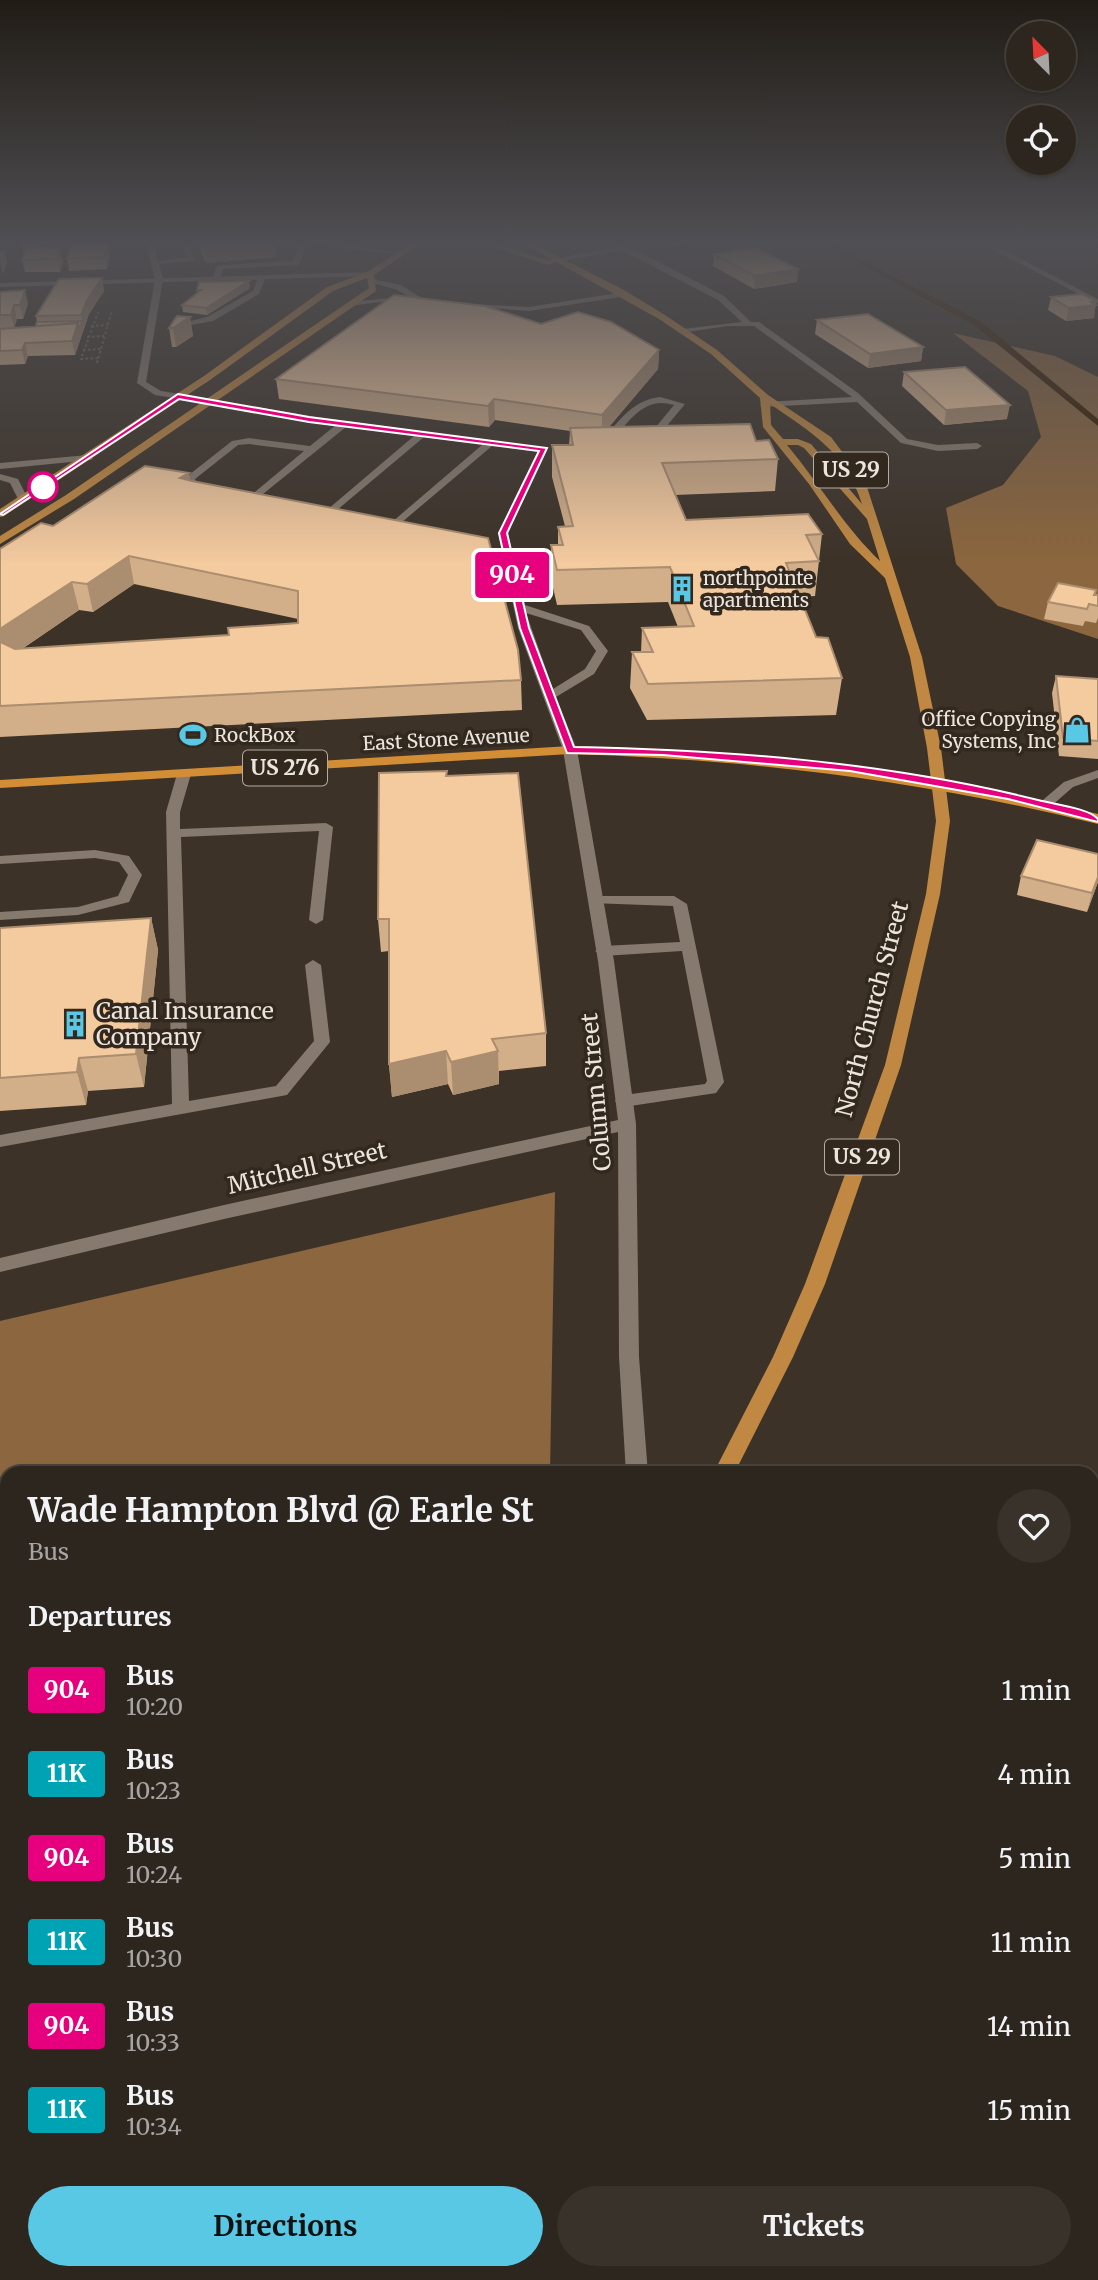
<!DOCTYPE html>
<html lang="en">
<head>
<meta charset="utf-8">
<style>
  body { margin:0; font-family:Merriweather,serif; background:#39322b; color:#f1f3f6; height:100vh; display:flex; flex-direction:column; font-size:26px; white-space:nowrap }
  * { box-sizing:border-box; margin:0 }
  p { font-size:23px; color:#a7a5a4 }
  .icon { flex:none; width:38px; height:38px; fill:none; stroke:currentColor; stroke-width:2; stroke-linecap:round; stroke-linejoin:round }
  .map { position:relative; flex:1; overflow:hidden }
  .panel { position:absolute; left:0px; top:1466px; width:1099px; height:814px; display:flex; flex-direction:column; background:#2d261e; border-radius:21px 21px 0 0; box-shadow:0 2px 5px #0004,0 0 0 2px #48433c }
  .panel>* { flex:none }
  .badge { padding:0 14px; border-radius:5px; font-size:24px; line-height:46px }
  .needle { width:46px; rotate:336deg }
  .buttons { position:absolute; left:1006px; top:21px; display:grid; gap:14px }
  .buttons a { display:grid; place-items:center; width:70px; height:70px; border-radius:50%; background:#2d261e; box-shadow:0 2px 5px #0004,0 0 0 2px #48433c; font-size:35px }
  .map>.badge { position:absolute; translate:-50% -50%; box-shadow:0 0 0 4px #fff }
  h2 { padding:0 28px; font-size:26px; line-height:63px }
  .round { display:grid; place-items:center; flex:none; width:74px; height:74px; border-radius:37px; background:#39322b }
  .summary { display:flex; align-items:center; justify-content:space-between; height:119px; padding:0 28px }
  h1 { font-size:33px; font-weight:700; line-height:52px }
  .button { display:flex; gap:14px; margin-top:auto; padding:14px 28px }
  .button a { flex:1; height:80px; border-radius:42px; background:#59c8e4; color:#111; font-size:28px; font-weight:700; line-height:80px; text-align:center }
  .button a+a { background:#39322b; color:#f1f3f6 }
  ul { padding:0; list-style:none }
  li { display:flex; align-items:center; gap:21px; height:84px; padding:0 28px }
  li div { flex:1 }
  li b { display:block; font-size:26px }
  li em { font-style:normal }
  li .badge { min-width:77px; font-weight:700; text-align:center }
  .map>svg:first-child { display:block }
  .forest { fill:#8b663e }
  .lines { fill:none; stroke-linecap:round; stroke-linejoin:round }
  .stream { fill:#371d00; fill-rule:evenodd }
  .path { stroke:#71685f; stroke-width:2; stroke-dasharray:2.5 2.5; stroke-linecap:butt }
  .service { fill:#867a6e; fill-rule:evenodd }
  .pedestrian { fill:#867a6e; fill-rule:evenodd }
  .minor { fill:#867a6e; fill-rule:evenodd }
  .tertiary { fill:#867a6e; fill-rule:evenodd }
  .primary { fill:#c08842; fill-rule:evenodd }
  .trunk { fill:#d38d34; fill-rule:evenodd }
  .wall { fill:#d2ae89; fill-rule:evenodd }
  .shaded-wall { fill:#ab8d6f }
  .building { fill:#f4ca9f; stroke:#ab8d6f; stroke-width:2 }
  .line { fill:#e6007e; stroke:#fff; stroke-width:2 }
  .stop-dot { fill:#fff; stroke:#e6007e; stroke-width:3.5 }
  .labels { text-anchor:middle; stroke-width:7; stroke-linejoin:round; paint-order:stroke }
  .far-poi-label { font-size:19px; fill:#ebe5de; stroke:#32281e; text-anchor:start }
  .far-street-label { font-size:19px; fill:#ebe5de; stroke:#32281e }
  .shield { fill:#32281e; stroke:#b4aca4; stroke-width:2 }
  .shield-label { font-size:21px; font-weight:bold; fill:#ebe5de }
  .street-label { font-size:23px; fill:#ebe5de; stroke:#32281e }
  .poi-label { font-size:23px; fill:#ebe5de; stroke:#32281e; text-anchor:start }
</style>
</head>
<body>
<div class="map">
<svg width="1098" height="2280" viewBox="0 0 1098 2280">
  <rect width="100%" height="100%" fill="#3c3228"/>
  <!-- forest -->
  <path class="forest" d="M953 333 1055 356 1098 377V639L998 606 956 564 946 508 1003 485 1041 437 1028 391Z
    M555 1192 550 1473 7 1474V2260L0 2270V1321Z"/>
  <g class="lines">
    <!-- stream -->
    <path class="stream" d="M823 244H831L980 321 1098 419V426L974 325Z"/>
    <!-- path -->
    <path class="path" d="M91 326 108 325
      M87 337 104 336
      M83 350 101 349
      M98 358 81 359 99 310
      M97 363 112 310"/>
    <!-- service -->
    <path class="service" d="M181 244H189L195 261 156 264 152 262 187 257Z
      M299 244H307L299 265 223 269 220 280 213 278 216 267 220 265 293 261Z
      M313 244H337L405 253 401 255Z
      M612 244 628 246 724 296 751 322H759L858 393 907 439 938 445 977 443 982 446 977 449 938 451 901 443 857 402 762 407 760 405 765 402 852 397 754 326H728L680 333 683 329 742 322 718 300 623 251 542 264 538 262 617 247Z
      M259 275 266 277 259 294 213 321 191 325V321L207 317 253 291Z
      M368 278 401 285 420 297 349 306 352 302 408 296 395 289 368 282Z
      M624 292 627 296 529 311 464 306 468 304 529 307Z
      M660 397 685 404 661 433 662 448H656L651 433 674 405C650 397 635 413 621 430L623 447 615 449 611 430C625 413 637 400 660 397Z
      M211 399 309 416 547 448 508 533 525 605 589 626 608 651 594 674 556 697 577 750 575 753H565L563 750 518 628 498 533 538 452 492 446 382 539 378 538V534L482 445 424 437 318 526 314 525V521L414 436 346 427 242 511 238 510V506L304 451 249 444 238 445 195 479 201 494 207 498 202 501 193 498 185 478 232 441 249 438 310 446 336 425 208 404 206 402ZM526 613 581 630 596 651 585 669 553 689Z
      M184 770 191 774 180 812V829L326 823 333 827 323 920 316 924 309 920 319 831 181 837 189 1101 276 1086 314 1041 305 965 313 960 321 965 330 1042 287 1095 0 1147V1135L172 1104 166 812 177 774Z
      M1098 770V778L1073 787 1049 808H1039L1037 805 1064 782Z
      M95 850 129 856 142 875 129 902 78 915 0 920V912L78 907 118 896 128 875 119 862 95 858 0 864V856Z
      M595 896H674L687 904 724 1082 716 1093 624 1107 618 1105 615 1101 618 1097 624 1095 705 1084 707 1081 682 951 603 956 595 951 603 946 680 942 673 906 590 903V897Z"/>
    <!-- pedestrian -->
    <path class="pedestrian" d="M493 580 552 583 558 586 552 589 489 585 487 583Z"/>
    <!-- minor -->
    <path class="minor" d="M982 244H992L1098 299V304Z
      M373 272 370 276 0 287V283Z
      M88 455 93 458 91 460 0 469V463Z
      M0 474 18 479 28 499 27 501H19L10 483 0 480Z
      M570 746 577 750 614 961 636 1124 639 1357 648 1474H626L619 1357 618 1132 224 1219 0 1272V1258L224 1205 618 1120 598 961 563 750Z"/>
    <!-- tertiary -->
    <path class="tertiary" d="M146 244H154L163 279 146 382 161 391 211 399 216 402 214 404 155 395 137 383 155 279Z"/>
    <!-- primary -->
    <path class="primary" d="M411 244H420L374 275 376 291 74 499 0 544V536L66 495 369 288 367 278 333 291 210 380 4 516 0 517V509L204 376 327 287 367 272Z
      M485 244H497L555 263 548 265Z
      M524 244H534L624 290 665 315 717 350 768 395 831 437 866 484 922 657 941 748 950 821 940 894 901 1065 825 1284 793 1357 734 1474H713L773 1357 805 1284 885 1065 926 894 936 821 927 748 910 657 885 578 850 544 809 484 763 427 760 398 711 354 659 319ZM770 404C812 433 846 452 862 504L811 444 798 439H783L771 425ZM787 445H798L804 448 867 519 880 561C844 527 819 483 787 445Z
      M288 2273H318L315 2280H285Z"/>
    <!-- trunk -->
    <path class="trunk" d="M570 746C749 751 923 772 1098 814V824C923 781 749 759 570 754L0 788V780Z"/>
  </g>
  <!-- wall -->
  <path class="wall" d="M22 244H38L37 248 63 261 60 272H25L22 260 25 251H23Z
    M198 244H276V257L206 263Z
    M714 254 798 269 797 282 754 289 713 266Z
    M110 255 107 269 69 271 67 258Z
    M102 278 104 291 89 314 75 355 28 356 25 364 0 365V292L28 303 23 319H17L14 328 36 326 37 322 36 316Z
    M250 288 207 315 183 312 182 305 197 293V290Z
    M1051 297 1096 301 1094 318 1066 321 1048 310Z
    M190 317 193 336 176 347H172L169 328Z
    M817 320 923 347 921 361 868 368 815 334Z
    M541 324 659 350 658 369 609 427 756 441 778 459 775 491 675 495 686 520 822 534 815 596 800 597 816 637 842 678 836 715 647 720 630 688 632 652H641L642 628 678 627 668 602 557 605 551 579V545H558V527L565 526 552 477V445H569L570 431 495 420 489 427 279 399 276 379Z
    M904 372 1007 419 944 425 902 386Z
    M190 481 521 680 522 710 0 737V549L53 526ZM134 584 298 619V623L229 635 22 649 79 610 93 612Z
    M1096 590 1095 595H1098V618L1096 623 1085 621 1083 626 1044 619 1048 602Z
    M1056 676 1098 679V759L1059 756 1052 693Z
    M447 776 546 1033V1066L499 1071V1084L453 1095 448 1084 392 1097 389 1064V951L381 952 378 919Z
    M1098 854V882L1087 912 1017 895 1021 876Z
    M151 918 158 950 144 1087 88 1091 86 1105 0 1111V928Z"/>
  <!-- shaded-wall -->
  <path class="shaded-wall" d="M108 244 110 255 107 269 105 257Z
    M221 244H276V257L206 263 204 245Z
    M673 244H691L673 247Z
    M60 249 63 261 60 272 57 259Z
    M5 251 7 263 3 274 0 261Z
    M798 269 797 282 754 289 755 276Z
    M102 278 104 291 89 314 75 355 72 341 78 323 82 321 81 315 87 300Z
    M249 281 250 288 207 315 206 308Z
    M25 290 28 303 23 319 20 305Z
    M1096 301 1094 318 1066 321 1069 308Z
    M14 305 17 319 14 328 11 315Z
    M190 317 193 336 176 347 173 328Z
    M25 343 28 356 25 364 22 350Z
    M923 347 921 361 868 368 870 354Z
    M659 350 658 369 602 435V415Z
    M494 399 495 420 489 427 488 406Z
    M1010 405 1007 419 944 425 946 410Z
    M189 473 193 499 180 478Z
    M129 556 134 584 93 612 87 584Z
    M72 582 79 610 0 664V629Z
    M1098 877V882L1087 912 1092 893Z
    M151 918 158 950 144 1087 136 1054Z
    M446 1051 448 1084 392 1097 389 1064Z
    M498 1051 499 1084 453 1095 451 1062Z
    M79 1058 88 1091 86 1105 77 1072Z"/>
  <!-- building -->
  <path class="building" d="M71 244H108L105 257 67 258Z
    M26 247 60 249 57 259 22 260Z
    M756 248 798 269 755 276 714 254Z
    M0 251H5L0 261Z
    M102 278 87 300 81 315 36 316 59 279Z
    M249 281 206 308 182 305 201 290H197L199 282Z
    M25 290 20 305H14L11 315H0V292Z
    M1082 294 1096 301 1091 302 1096 305 1069 308 1051 297Z
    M394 295 485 306 541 324 578 312 611 322 659 350 602 415 494 399 488 406 276 379Z
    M868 314 923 347 870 354 817 320Z
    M177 316 190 317 173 328H169Z
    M82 321 79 330 78 323 36 326 37 322Z
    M78 323 72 341 25 343 22 350 0 351V329Z
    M965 367 1010 405 946 410 904 372Z
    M750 424 756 441 769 440 778 459 662 463 686 520 808 514 822 534 806 535 819 561 786 563 816 637 828 638 842 678 648 684 632 652H653L642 628 694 626 670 567 557 570 551 545H563L558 527 573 526 552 445H573L570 428Z
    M145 466 189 473 180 478 192 481 488 538 518 650 521 680 0 706V642L15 649 229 635 228 628 298 623V591L129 556 87 584 72 582 0 629V549L41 523 53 526Z
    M1058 583 1096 590 1094 595H1098V606L1089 604 1087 609 1048 602Z
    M1056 676 1098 679V741L1063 738Z
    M447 771 446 776 518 773 546 1033 492 1039 498 1051 451 1062 446 1051 389 1064V919H378L379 773Z
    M1037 840 1098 854V877L1092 893 1021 876Z
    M151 918 136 1054 79 1058 77 1072 0 1078V928Z"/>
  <!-- sky -->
  <linearGradient id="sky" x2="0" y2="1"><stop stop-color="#211c16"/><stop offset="0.43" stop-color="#504f53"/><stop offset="1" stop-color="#504f53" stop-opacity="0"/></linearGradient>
  <rect width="1098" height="563" fill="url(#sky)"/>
  <!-- line -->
  <path class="line" d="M178 394 309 417 547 448 507 533 529 628 574 747C729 750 887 762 1038 800 1057 805 1088 808 1098 819V822L1008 799 850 771 663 755 567 753 520 628 499 533 539 451 309 422 179 399 3 515 0 514Z"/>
  <!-- icons -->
  <defs>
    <g id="building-bare" transform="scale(2.1)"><path d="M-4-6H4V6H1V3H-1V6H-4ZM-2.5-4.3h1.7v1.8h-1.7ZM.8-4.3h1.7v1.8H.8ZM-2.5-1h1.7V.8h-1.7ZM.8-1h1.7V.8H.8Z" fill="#59c8e4" stroke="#32281e" stroke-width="2.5" paint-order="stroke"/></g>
    <g id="shop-bare" transform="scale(2.1)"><path d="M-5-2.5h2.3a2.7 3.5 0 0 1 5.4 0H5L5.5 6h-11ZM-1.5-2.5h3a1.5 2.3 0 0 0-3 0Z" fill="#59c8e4" stroke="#32281e" stroke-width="2.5" paint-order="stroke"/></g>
    <g id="stadium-bare" transform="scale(2.1)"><path d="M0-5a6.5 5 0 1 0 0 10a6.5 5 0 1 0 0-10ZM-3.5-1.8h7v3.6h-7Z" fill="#59c8e4" stroke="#32281e" stroke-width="2.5" paint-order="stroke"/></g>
  </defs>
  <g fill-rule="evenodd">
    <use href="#building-bare" x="682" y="589"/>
    <use href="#shop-bare" x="1077" y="730"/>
    <use href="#stadium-bare" x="193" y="735"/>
    <use href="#building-bare" x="75" y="1024"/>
  </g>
  <!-- markers -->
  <circle class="stop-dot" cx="43" cy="487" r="14"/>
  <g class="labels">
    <!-- far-poi labels -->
    <g class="far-poi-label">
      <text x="703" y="585">northpointe<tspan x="703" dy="22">apartments</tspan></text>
      <text x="1056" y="726" text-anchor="end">Office Copying<tspan x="1056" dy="22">Systems, Inc</tspan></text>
      <text x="214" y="742">RockBox</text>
    </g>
    <!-- far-street labels -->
    <g class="far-street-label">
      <text transform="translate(446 739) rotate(-3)" y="7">East Stone Avenue</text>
    </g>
    <!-- shield labels -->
    <g class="shield">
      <rect x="814" y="452.5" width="74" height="35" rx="5"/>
      <rect x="243" y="750.5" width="84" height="35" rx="5"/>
      <rect x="825" y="1139.5" width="74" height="35" rx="5"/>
    </g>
    <g class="shield-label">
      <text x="851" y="477">US 29</text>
      <text x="285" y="775">US 276</text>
      <text x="862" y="1164">US 29</text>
    </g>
    <!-- street labels -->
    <g class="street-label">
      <text transform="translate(872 1009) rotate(-75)" y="8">North Church Street</text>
      <text transform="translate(596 1092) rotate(-95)" y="8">Column Street</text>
      <text transform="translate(307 1168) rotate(-13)" y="8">Mitchell Street</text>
    </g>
    <!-- poi labels -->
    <g class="poi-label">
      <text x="96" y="1019">Canal Insurance<tspan x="96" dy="26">Company</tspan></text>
    </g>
  </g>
</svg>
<div class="buttons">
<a><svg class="needle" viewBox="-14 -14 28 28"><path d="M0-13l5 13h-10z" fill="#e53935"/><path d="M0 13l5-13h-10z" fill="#a7a5a4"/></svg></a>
<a><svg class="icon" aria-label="locate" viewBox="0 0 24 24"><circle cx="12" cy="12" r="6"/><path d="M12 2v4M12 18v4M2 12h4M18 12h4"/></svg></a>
</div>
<b class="badge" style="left:512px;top:575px;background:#e6007e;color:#fff">904</b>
<section class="panel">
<div class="summary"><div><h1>Wade Hampton Blvd @ Earle St</h1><p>Bus</p></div><a class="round"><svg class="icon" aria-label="heart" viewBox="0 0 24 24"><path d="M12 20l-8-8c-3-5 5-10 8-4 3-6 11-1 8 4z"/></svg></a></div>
<h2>Departures</h2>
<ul>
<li><span class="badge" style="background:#e6007e;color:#fff">904</span><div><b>Bus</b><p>10:20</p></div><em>1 min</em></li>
<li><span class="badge" style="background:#00a3b4;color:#fff">11K</span><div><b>Bus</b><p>10:23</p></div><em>4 min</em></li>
<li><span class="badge" style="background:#e6007e;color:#fff">904</span><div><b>Bus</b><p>10:24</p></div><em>5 min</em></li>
<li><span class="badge" style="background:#00a3b4;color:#fff">11K</span><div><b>Bus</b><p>10:30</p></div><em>11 min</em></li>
<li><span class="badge" style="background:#e6007e;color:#fff">904</span><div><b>Bus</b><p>10:33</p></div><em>14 min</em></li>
<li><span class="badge" style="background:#00a3b4;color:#fff">11K</span><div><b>Bus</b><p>10:34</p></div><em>15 min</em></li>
</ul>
<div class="button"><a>Directions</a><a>Tickets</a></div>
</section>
</div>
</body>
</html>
